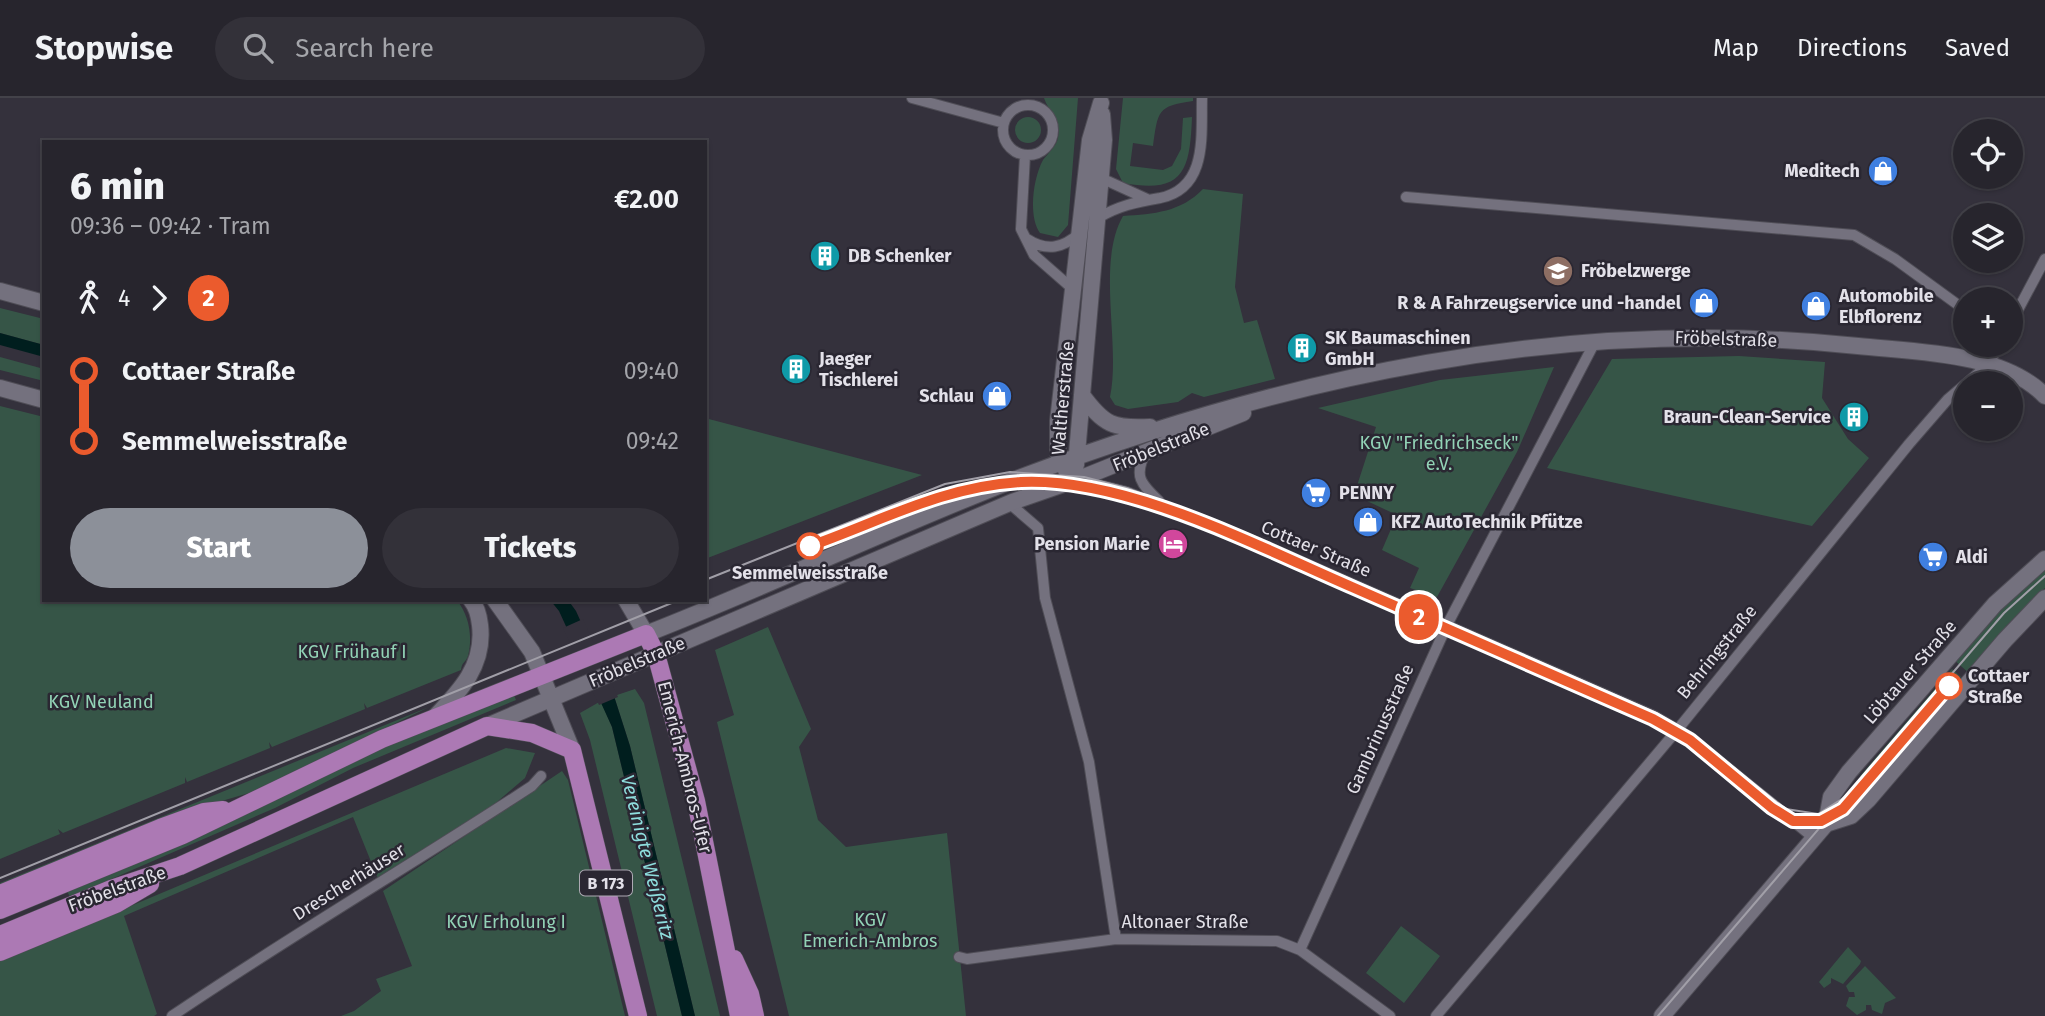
<!DOCTYPE html>
<html lang="en">
<head>
<meta charset="utf-8">
<style>
  body { margin:0; font-family:"Fira Sans",sans-serif; background:#333139; color:#f1f3f6; height:100vh; display:flex; flex-direction:column; font-size:26px; white-space:nowrap }
  * { box-sizing:border-box; margin:0 }
  p { font-size:23px; color:#a4a5aa }
  .icon { flex:none; width:38px; height:38px; fill:none; stroke:currentColor; stroke-width:2; stroke-linecap:round; stroke-linejoin:round }
  .map { position:relative; flex:1; overflow:hidden }
  .drawer { position:absolute; left:42px; top:42px; width:665px; height:462px; display:flex; flex-direction:column; background:#27252d; border-radius:0px; box-shadow:0 2px 5px #0004,0 0 0 2px #434249 }
  .drawer>* { flex:none }
  .badge { padding:0 14px; border-radius:23px; font-size:24px; line-height:46px }
  .controls { position:absolute; left:1953px; top:21px; display:grid; gap:14px }
  .controls a { display:grid; place-items:center; width:70px; height:70px; border-radius:50%; background:#27252d; box-shadow:0 2px 5px #0004,0 0 0 2px #434249; font-size:35px }
  .map>.badge { position:absolute; translate:-50% -50%; box-shadow:0 0 0 4px #fff }
  .legs { display:flex; align-items:center; gap:10px; height:77px; padding:0 28px; font-size:23px }
  .legs p { margin-inline-start:auto }
  .overview { display:flex; align-items:center; justify-content:space-between; height:119px; padding:0 28px }
  h1 { font-size:38px; font-weight:800; line-height:52px }
  .action { display:flex; gap:14px; margin-top:auto; padding:14px 28px }
  .action a { flex:1; height:80px; border-radius:42px; background:#8c9099; color:#fff; font-size:28px; font-weight:800; line-height:80px; text-align:center }
  .action a+a { background:#333139; color:#f1f3f6 }
  ul { padding:0 28px; list-style:none }
  li { display:flex; align-items:center; gap:24px; height:70px; font-size:26px }
  li i { display:grid; place-items:center; width:10px; height:100%; margin:0 9px; background:currentColor }
  li i::after { content:''; width:18px; height:18px; margin:-9px; border:5px solid; border-radius:50%; background:#27252d }
  li p { margin-inline-start:auto }
  li:first-child i { background:linear-gradient(#0000 50%,currentColor 0) }
  li:last-child i { background:linear-gradient(currentColor 50%,#0000 0) }
  header { display:flex; align-items:center; gap:42px; box-sizing:border-box; height:98px; padding:0 35px; background:#27252d; border-bottom:2px solid #434249 }
  header strong { font-size:33px }
  nav { display:flex; gap:38px; margin-inline-start:auto; font-size:24px }
  .search { width:490px; height:63px; background:#333139; display:flex; align-items:center; gap:18px; box-sizing:border-box; padding:0 24px; border-radius:38px; color:#a4a5aa; font-size:26px }
  .map>svg:first-child { display:block }
  .green { fill:#365547 }
  .water { fill:#001e1e }
  .pier { fill:#34313c }
  .lines { fill:none; stroke-linecap:round; stroke-linejoin:round }
  .minor-casing { stroke:#4f4d56; stroke-width:12 }
  .secondary-casing { stroke:#4f4d56; stroke-width:18 }
  .primary-casing { stroke:#4f4d56; stroke-width:19 }
  .minor { stroke:#74717e; stroke-width:10 }
  .secondary { stroke:#74717e; stroke-width:16 }
  .primary { stroke:#ac79b4; stroke-width:18 }
  .tram { stroke:#a19fa8; stroke-width:2 }
  .line-1-casing { stroke:#fff; stroke-width:16 }
  .line-1 { stroke:#eb5b2d; stroke-width:10 }
  .stop-1-dot { fill:#fff; stroke:#eb5b2d; stroke-width:3.5 }
  .labels { text-anchor:middle; stroke-width:5; stroke-linejoin:round; paint-order:stroke }
  .shield { fill:#2a2732; stroke:#aca9b2; stroke-width:2 }
  .shield-label { font-size:16px; font-weight:bold; fill:#e3e1e9 }
  .poi-label { font-size:18px; font-weight:bold; fill:#e3e1e9; stroke:#2a2732; text-anchor:start }
  .street-label { font-size:18px; fill:#e3e1e9; stroke:#2a2732 }
  .park-label { font-size:18px; fill:#92d3b6; stroke:#2a2732 }
  .stop-label { font-size:18px; font-weight:bold; fill:#e3e1e9; stroke:#2a2732 }
  .water-label { font-size:19px; font-style:italic; fill:#8edddd; stroke:#2a2732 }
</style>
</head>
<body>
<header>
<strong>Stopwise</strong>
<div class="search"><svg class="icon" aria-label="search" viewBox="0 0 24 24"><circle cx="10" cy="10" r="6"/><path d="M15 15l6 6"/></svg>Search here</div>
<nav><a>Map</a><a>Directions</a><a>Saved</a></nav>
</header>
<div class="map">
<svg width="2045" height="918" viewBox="0 0 2045 918">
  <rect width="100%" height="100%" fill="#34313c"/>
  <!-- green -->
  <path class="green" d="M1044 0H1078L1068 127 1058 139 1040 135C1028 119 1033 80 1043 62 1048 55 1056 49 1058 40 1061 22 1049 15 1044 0Z
    M1123 0H1193V3C1157 8 1158 13 1153 48L1133 45 1130 68 1163 72 1172 68 1181 51 1183 20 1192 19C1190 74 1183 96 1123 85L1116 71Z
    M1015 32a13 13 0 1 1 26 0a13 13 0 1 1-26 0Z
    M1203 91 1243 96 1235 189 1244 225 1257 222 1275 281 1204 299 1192 295 1178 304 1128 311 1115 307 1110 299C1121 247 1096 165 1123 118 1154 116 1181 114 1203 91Z
    M0 210 44 221V247L0 235Z
    M1739 258 1825 264 1822 300 1848 341 1869 360 1812 428 1547 370 1612 261Z
    M0 259 44 271V283L0 272Z
    M1554 269 1517 354 1437 499 1410 490 1419 470 1382 452 1397 417 1354 397 1376 329 1318 310 1440 282Z
    M0 308 44 319V502H457C469 518 473 538 468 558 465 566 462 563 461 572L367 610 364 605 365 611 272 649 269 644 270 650 187 684 185 679V685L63 735 58 731 60 736 0 761Z
    M705 320 922 377 705 461Z
    M2045 467V490L2007 527 1970 576 1953 561 1993 515Z
    M768 529 811 631 799 649 818 722 846 749 947 735 966 918H789L717 624 734 617 715 552Z
    M1952 571 1961 579 1869 685 1860 678Z
    M635 591 644 605 720 918H695L630 648 614 598Z
    M513 595 516 602 353 670 275 710 70 799 67 793 331 672Z
    M601 603 612 629 682 918H657L590 642 580 615Z
    M429 609 256 693 201 709 0 791V785Z
    M506 650 535 655 525 680 490 710 378 781 353 719 124 818 157 916 154 918H0V863Z
    M562 673 568 682 625 918H341L354 913 381 893 376 881 412 868 383 793Z
    M1401 828 1440 858 1404 905 1366 875Z
    M1848 849 1861 863 1860 866 1843 886 1831 880V885L1824 890 1819 884Z
    M1865 868 1896 900 1885 905 1882 916 1872 912 1871 907H1866V912L1857 917 1846 908 1849 899H1855L1854 894H1849L1846 888Z"/>
  <!-- water -->
  <path class="water" d="M0 235 44 247V259L0 247Z
    M550 502H568L576 513 614 598 630 648 695 918H682L612 629 559 513Z"/>
  <!-- pier -->
  <path class="pier" d="M583 521 618 599 599 607 563 530Z"/>
  <g class="lines">
    <!-- minor casing -->
    <g class="minor-casing">
      <path id="minor" d="M912 0 1004 25
        M1003 32a25 25 0 1 1 50 0a25 25 0 1 1-50 0Z
        M1025 57 1021 131 1034 157 1074 192
        M1101 80 1147 101
        M1406 99 1854 137 1895 161 1965 212
        M1098 120C1118 108 1136 104 1160 100 1208 90 1201 38 1202 0
        M1027 141C1047 154 1063 150 1080 135
        M2011 225 2045 161
        M1146 354C1133 378 1141 386 1159 403
        M1079 382 1127 394 1256 444 1654 618 1691 640 1814 740
        M1009 405 1038 430 1045 500 1089 664 1116 841
        M1300 852 1447 527 1596 242
        M959 859 967 861 1116 841 1277 843 1300 852 1390 918
        M172 918C290 838 413 766 532 688L541 678
        M1436 918 1678 631 1909 346 1948 301 1989 266 1999 247"/>
    </g>
    <!-- secondary casing -->
    <g class="secondary-casing">
      <path id="secondary" d="M0 193 44 205
        M0 290 44 302
        M1082 297C1104 327 1113 331 1150 329
        M1076 367 1104 42 1102 16
        M1066 372 1058 355V323L1090 42 1101 5
        M495 502 532 554 572 652
        M626 502 646 536C769 488 888 431 1011 383 1283 279 1566 217 1858 248 1915 254 2003 254 2045 298
        M433 621C459 594 485 568 480 527 479 518 477 509 471 502
        M487 628 1012 404 1084 379 1243 315
        M1826 726 1851 718 1868 702 2005 542 2045 500
        M1662 918 1826 726 1831 699 1849 674 1995 506 2045 461"/>
    </g>
    <!-- primary casing -->
    <g class="primary-casing">
      <path id="primary" d="M0 796 160 730 204 714 223 712
        M0 812 183 737 382 641 646 536 656 556 696 703 739 918
        M0 837 111 791 180 768 487 628 532 635 572 652 638 918
        M0 854 116 806 150 786
        M734 861 750 896 755 918"/>
    </g>
    <!-- minor -->
    <use href="#minor" class="minor"/>
    <!-- secondary -->
    <use href="#secondary" class="secondary"/>
    <!-- primary -->
    <use href="#primary" class="primary"/>
    <!-- tram -->
    <path class="tram" d="M705 482 945 386 1010 374 1084 379 1127 390 1257 441 1656 615 1693 637 1786 711 1818 716 1845 699
      M0 780 679 502
      M1658 918 2004 515 2045 478"/>
  </g>
  <g class="lines">
    <!-- line-1 casing -->
    <g class="line-1-casing">
      <path id="line-1" d="M810 448C881 423 944 388 1021 384 1126 379 1257 448 1352 489 1452 533 1553 577 1653 621L1690 642 1772 710 1793 723H1821L1843 711 1949 588"/>
    </g>
    <!-- line-1 -->
    <use href="#line-1" class="line-1"/>
  </g>
  <!-- icons -->
  <defs>
    <g id="shop-disc" transform="scale(1.575)"><circle r="9.5" fill="#3f7fe0" stroke="#2a2732"/><path d="M-5-2.5h2.3a2.7 3.5 0 0 1 5.4 0H5L5.5 6h-11ZM-1.5-2.5h3a1.5 2.3 0 0 0-3 0Z" fill="#fff"/></g>
    <g id="building-disc" transform="scale(1.575)"><circle r="9.5" fill="#0f9aa8" stroke="#2a2732"/><path d="M-4-6H4V6H1V3H-1V6H-4ZM-2.5-4.3h1.7v1.8h-1.7ZM.8-4.3h1.7v1.8H.8ZM-2.5-1h1.7V.8h-1.7ZM.8-1h1.7V.8H.8Z" fill="#fff"/></g>
    <g id="school-disc" transform="scale(1.575)"><circle r="9.5" fill="#8d6e63" stroke="#2a2732"/><path d="M0-5L7-2L0 1L-7-2ZM-4 1L0 2.5L4 1V4Q0 6-4 4Z" fill="#fff"/></g>
    <g id="supermarket-disc" transform="scale(1.575)"><circle r="9.5" fill="#3f7fe0" stroke="#2a2732"/><path d="M-6-5.5h2.5l.6 2H6L4.5 2H-2.5L-4.4-4H-6ZM-1.5 3.2a1.3 1.3 0 1 0 .1 0ZM3 3.2a1.3 1.3 0 1 0 .1 0Z" fill="#fff"/></g>
    <g id="hotel-disc" transform="scale(1.575)"><circle r="9.5" fill="#d1479c" stroke="#2a2732"/><path d="M-6-4.5h1.5V1H6V5H4.5V3h-9V5H-6ZM-4 0a1.8 1.8 0 1 1 3.6 0ZM.5 0V-2.5h3Q6-2.5 6 0Z" fill="#fff"/></g>
  </defs>
  <g fill-rule="evenodd">
    <use href="#shop-disc" x="1883" y="73"/>
    <use href="#building-disc" x="825" y="158"/>
    <use href="#school-disc" x="1558" y="173"/>
    <use href="#shop-disc" x="1704" y="205"/>
    <use href="#shop-disc" x="1816" y="208"/>
    <use href="#building-disc" x="1302" y="250"/>
    <use href="#building-disc" x="796" y="271"/>
    <use href="#shop-disc" x="997" y="298"/>
    <use href="#building-disc" x="1854" y="319"/>
    <use href="#supermarket-disc" x="1316" y="395"/>
    <use href="#shop-disc" x="1368" y="424"/>
    <use href="#hotel-disc" x="1173" y="446"/>
    <use href="#supermarket-disc" x="1933" y="459"/>
  </g>
  <!-- markers -->
  <g class="stop-1-dot">
    <circle cx="810" cy="448" r="12"/>
    <circle cx="1949" cy="588" r="12"/>
  </g>
  <g class="labels">
    <!-- shield labels -->
    <rect class="shield" x="580" y="772.5" width="52" height="25" rx="5"/>
    <g class="shield-label">
      <text x="606" y="791">B 173</text>
    </g>
    <!-- poi labels -->
    <g class="poi-label">
      <text x="1860" y="79" text-anchor="end">Meditech</text>
      <text x="848" y="164">DB Schenker</text>
      <text x="1581" y="179">Fröbelzwerge</text>
      <text x="1839" y="204">Automobile<tspan x="1839" dy="21">Elbflorenz</tspan></text>
      <text x="1681" y="211" text-anchor="end">R &amp; A Fahrzeugservice und -handel</text>
      <text x="1325" y="246">SK Baumaschinen<tspan x="1325" dy="21">GmbH</tspan></text>
      <text x="819" y="267">Jaeger<tspan x="819" dy="21">Tischlerei</tspan></text>
      <text x="974" y="304" text-anchor="end">Schlau</text>
      <text x="1831" y="325" text-anchor="end">Braun-Clean-Service</text>
      <text x="1339" y="401">PENNY</text>
      <text x="1391" y="430">KFZ AutoTechnik Pfütze</text>
      <text x="1150" y="452" text-anchor="end">Pension Marie</text>
      <text x="1956" y="465">Aldi</text>
    </g>
    <!-- street labels -->
    <g class="street-label">
      <text transform="translate(1726 241) rotate(2)" y="6">Fröbelstraße</text>
      <text transform="translate(1063 300) rotate(-85)" y="6">Waltherstraße</text>
      <text transform="translate(1161 349) rotate(-22)" y="6">Fröbelstraße</text>
      <text transform="translate(1316 451) rotate(23)" y="6">Cottaer Straße</text>
      <text transform="translate(1717 554) rotate(-51)" y="6">Behringstraße</text>
      <text transform="translate(637 564) rotate(-23)" y="6">Fröbelstraße</text>
      <text transform="translate(1910 574) rotate(-49)" y="6">Löbtauer Straße</text>
      <text transform="translate(1380 631) rotate(-66)" y="6">Gambrinusstraße</text>
      <text transform="translate(685 669) rotate(76)" y="6">Emerich-Ambros-Ufer</text>
      <text transform="translate(349 784) rotate(-32)" y="6">Drescherhäuser</text>
      <text transform="translate(117 791) rotate(-20)" y="6">Fröbelstraße</text>
      <text x="1185" y="830">Altonaer Straße</text>
    </g>
    <!-- park labels -->
    <g class="park-label">
      <text x="1439" y="351">KGV "Friedrichseck"<tspan x="1439" dy="21">e.V.</tspan></text>
      <text x="352" y="560">KGV Frühauf I</text>
      <text x="101" y="610">KGV Neuland</text>
      <text x="870" y="828">KGV<tspan x="870" dy="21">Emerich-Ambros</tspan></text>
      <text x="506" y="830">KGV Erholung I</text>
    </g>
    <!-- stop labels -->
    <g class="stop-label">
      <text x="810" y="481">Semmelweisstraße</text>
      <text x="1968" y="584" text-anchor="start">Cottaer<tspan x="1968" dy="21">Straße</tspan></text>
    </g>
    <!-- water labels -->
    <g class="water-label">
      <text transform="translate(648 759) rotate(76)" y="7">Vereinigte Weißeritz</text>
    </g>
  </g>
</svg>
<div class="controls">
<a><svg class="icon" aria-label="locate" viewBox="0 0 24 24"><circle cx="12" cy="12" r="6"/><path d="M12 2v4M12 18v4M2 12h4M18 12h4"/></svg></a>
<a><svg class="icon" aria-label="layers" viewBox="0 0 24 24"><path d="M12 4l9 5-9 5-9-5zM3 14l9 5 9-5"/></svg></a>
<a>+</a>
<a>−</a>
</div>
<b class="badge" style="left:1419px;top:519px;background:#eb5b2d;color:#fff">2</b>
<section class="drawer">
<div class="overview"><div><h1>6 min</h1><p>09:36 – 09:42 · Tram</p></div><b>€2.00</b></div>
<div class="legs"><svg class="icon" aria-label="walk" viewBox="0 0 24 24"><circle cx="13" cy="4" r="2"/><path d="M13 8l-2 6 4 7M11 14l-3 7M7 12l3-4h3l4 4"/></svg>4<svg class="icon" aria-label="forward" viewBox="0 0 24 24"><path d="M9 5l7 7-7 7"/></svg><b class="badge" style="background:#eb5b2d;color:#fff">2</b></div>
<ul>
<li><i style="color:#eb5b2d"></i><b>Cottaer Straße</b><p>09:40</p></li>
<li><i style="color:#eb5b2d"></i><b>Semmelweisstraße</b><p>09:42</p></li>
</ul>
<div class="action"><a>Start</a><a>Tickets</a></div>
</section>
</div>
</body>
</html>
